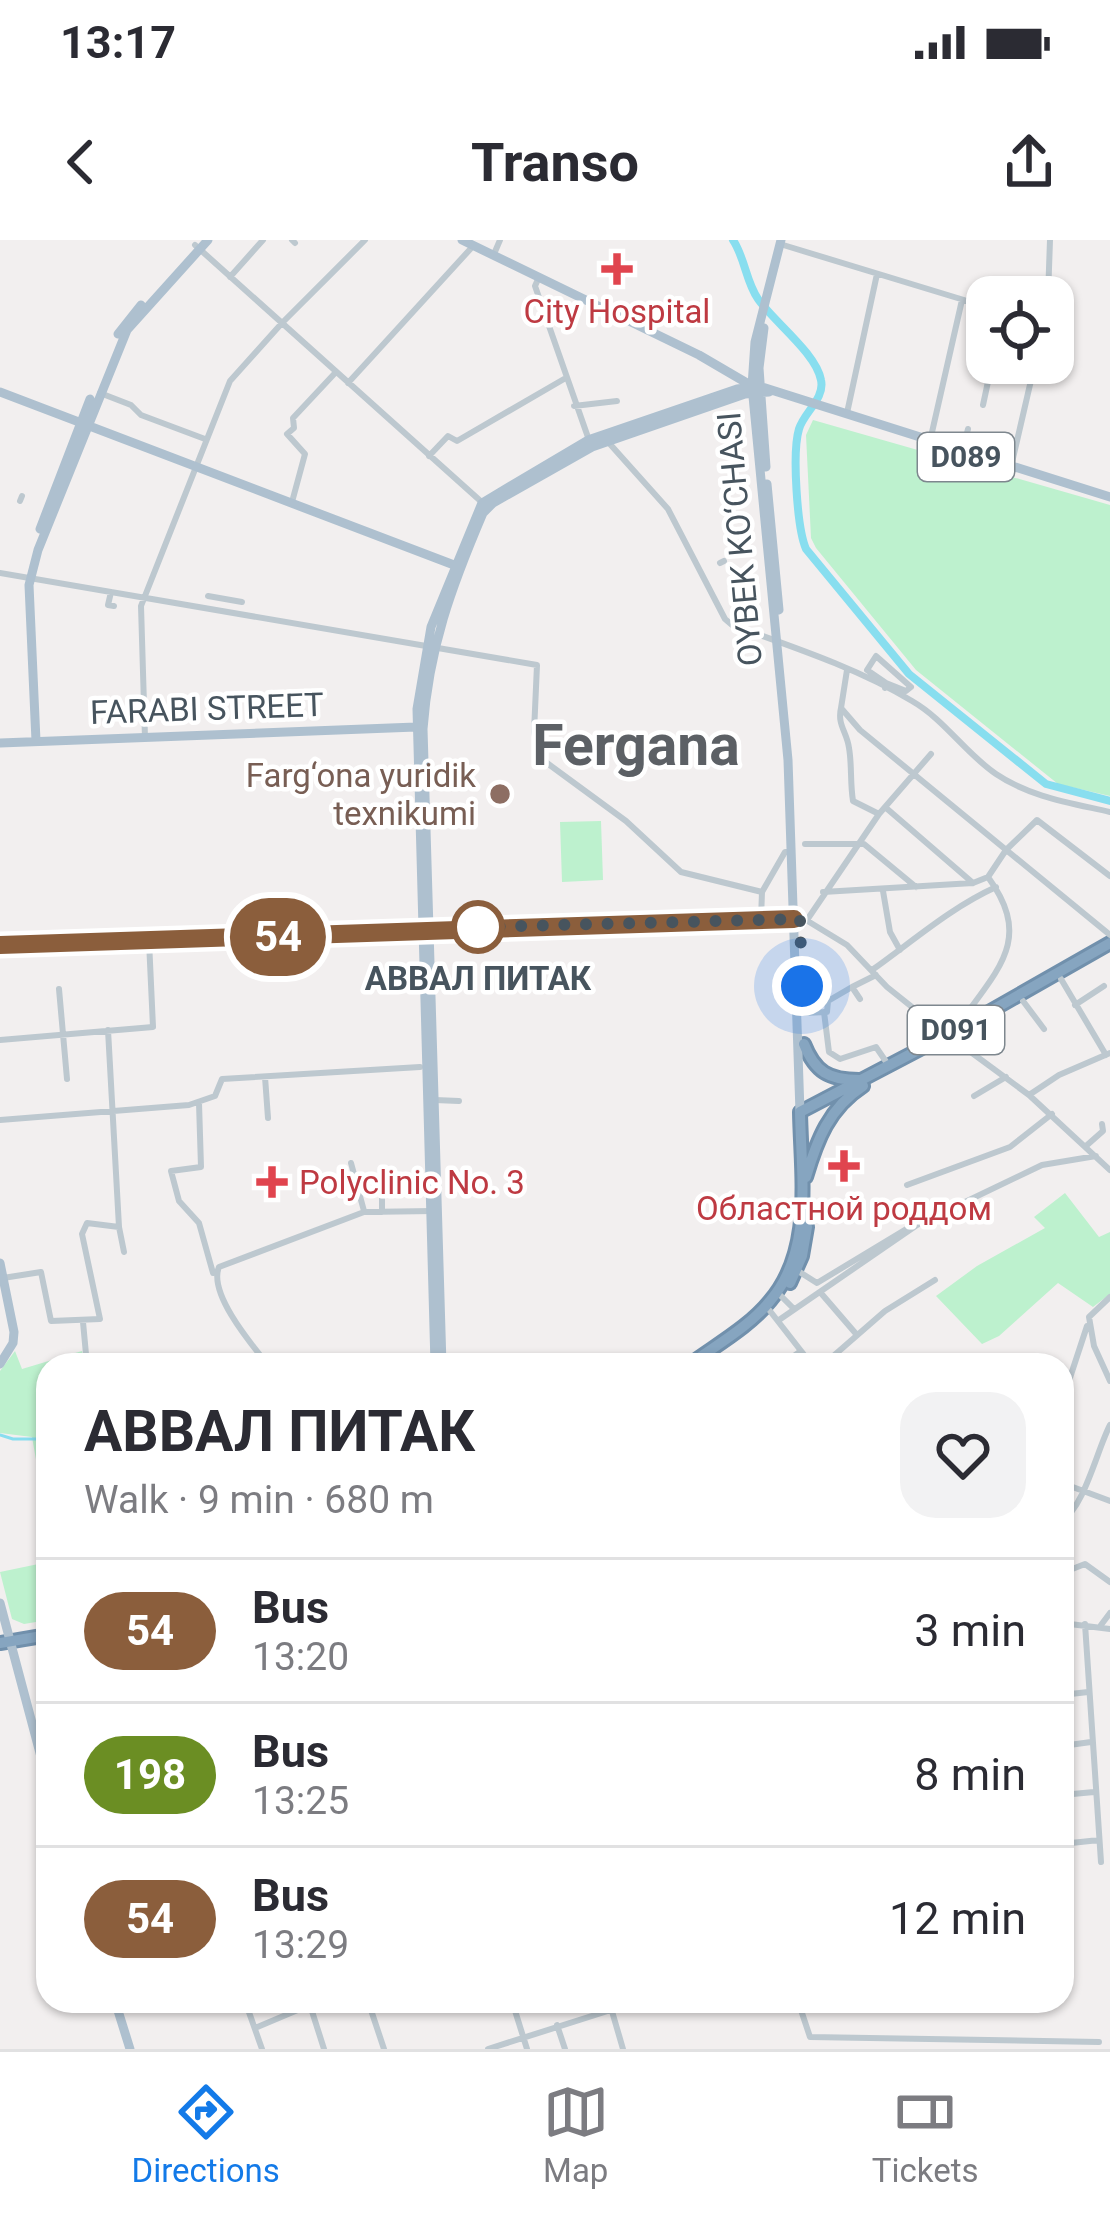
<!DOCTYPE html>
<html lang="en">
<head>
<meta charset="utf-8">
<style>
  body { margin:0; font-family:Roboto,sans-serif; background:#f2f2f3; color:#2b2b33; height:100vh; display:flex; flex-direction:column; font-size:45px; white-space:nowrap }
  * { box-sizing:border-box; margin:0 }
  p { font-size:39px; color:#7c7c81 }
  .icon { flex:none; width:66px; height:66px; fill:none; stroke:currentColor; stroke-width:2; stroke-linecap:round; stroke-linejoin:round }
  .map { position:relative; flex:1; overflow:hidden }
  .side { position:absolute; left:36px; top:1113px; width:1038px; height:660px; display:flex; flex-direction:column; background:#fff; border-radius:36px; box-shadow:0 3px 9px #0004 }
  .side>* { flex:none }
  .badge { padding:0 24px; border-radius:39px; font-size:42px; line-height:78px }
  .controls { position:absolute; left:966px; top:36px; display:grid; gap:24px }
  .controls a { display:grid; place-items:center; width:108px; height:108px; border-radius:24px; background:#fff; box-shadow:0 3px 9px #0004; font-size:60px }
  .you { position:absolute; width:60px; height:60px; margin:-30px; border:9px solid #fff; border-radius:50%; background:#1a73e8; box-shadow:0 0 0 18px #1a73e833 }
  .map>.badge { position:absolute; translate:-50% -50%; box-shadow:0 0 0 6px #fff }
  .round { display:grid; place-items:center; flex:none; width:126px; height:126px; border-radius:36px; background:#f2f2f3 }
  .summary { display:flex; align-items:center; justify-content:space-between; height:204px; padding:0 48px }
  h1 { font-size:57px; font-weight:700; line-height:90px }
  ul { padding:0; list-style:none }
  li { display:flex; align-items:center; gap:36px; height:144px; padding:0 48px; border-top:3px solid #e1e1e2 }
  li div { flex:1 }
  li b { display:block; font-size:45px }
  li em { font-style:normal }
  li .badge { min-width:132px; font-weight:700; text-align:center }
  .status { display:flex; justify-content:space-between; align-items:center; height:84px; padding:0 60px; background:#fff; direction:ltr }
  .status svg { height:33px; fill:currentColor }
  header { display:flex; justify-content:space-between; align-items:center; height:156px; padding:0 48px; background:#fff; font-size:54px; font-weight:700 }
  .tab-bar { display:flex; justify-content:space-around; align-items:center; height:168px; border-top:3px solid #e1e1e2; background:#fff; font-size:33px; color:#7c7c81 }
  .tab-bar a { display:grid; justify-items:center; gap:6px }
  .tab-bar .on { color:#137ae8 }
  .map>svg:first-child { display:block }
  .green { fill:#bdf1ce }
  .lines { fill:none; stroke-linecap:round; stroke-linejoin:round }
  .stream { stroke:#88deef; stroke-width:3 }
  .river { stroke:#88deef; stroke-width:8 }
  .highway-casing { stroke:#7190ac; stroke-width:16 }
  .minor { stroke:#bdc8cf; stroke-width:6 }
  .major { stroke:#aec0cf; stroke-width:9 }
  .highway { stroke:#86a5c0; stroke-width:10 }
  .line-casing { stroke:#fff; stroke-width:27 }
  .line { stroke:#8b5e3c; stroke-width:18 }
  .walk { stroke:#47545e; stroke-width:12; stroke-dasharray:0 21.6 }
  .health-dot { fill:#e0444e; stroke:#fff; stroke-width:4.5 }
  .education-dot { fill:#8d6e63; stroke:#fff; stroke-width:4.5 }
  .stop-dot { fill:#fff; stroke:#8b5e3c; stroke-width:6 }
  .labels { text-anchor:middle; stroke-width:9; stroke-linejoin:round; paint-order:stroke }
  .shield { fill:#fff; stroke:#7e878e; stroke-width:3 }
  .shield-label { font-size:30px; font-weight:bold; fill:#47545e }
  .health-label { font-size:33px; fill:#be3a42; stroke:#fff }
  .street-label { font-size:33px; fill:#47545e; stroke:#fff }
  .education-label { font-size:33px; fill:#785e54; stroke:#fff; text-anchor:end }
  .stop-label { font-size:33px; font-weight:bold; fill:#47545e; stroke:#fff }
  .town-label { font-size:57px; font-weight:bold; fill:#5c6065; stroke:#fff }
</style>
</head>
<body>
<div class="status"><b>13:17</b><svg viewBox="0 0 49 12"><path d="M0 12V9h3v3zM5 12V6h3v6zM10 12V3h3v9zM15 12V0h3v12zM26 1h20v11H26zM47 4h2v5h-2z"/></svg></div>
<header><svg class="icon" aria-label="back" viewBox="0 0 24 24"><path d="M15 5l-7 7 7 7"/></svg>Transo<svg class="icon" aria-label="share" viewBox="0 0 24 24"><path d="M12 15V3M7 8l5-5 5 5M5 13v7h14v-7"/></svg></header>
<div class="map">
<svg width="1110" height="1809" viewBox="0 0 1110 1809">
  <rect width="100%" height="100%" fill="#f2efef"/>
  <!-- green -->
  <path class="green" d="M813 180 1110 265V556L1058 544 916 430 816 308 811 298 806 195Z
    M601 581 603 640 562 642 560 582Z
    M1065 953 1099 997 1110 992V1054L1093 1067 1058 1043 999 1096 982 1104 936 1056 977 1026 1045 988 1034 977Z
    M15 1111 22 1129 82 1111 85 1125H48V1288L32 1197 0 1193V1131Z
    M48 1322V1380L24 1384 12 1379 0 1332Z"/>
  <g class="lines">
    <!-- stream -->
    <path class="stream" d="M0 1195 13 1199H48"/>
    <!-- river -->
    <path class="river" d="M733 0C745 18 746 42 758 59 774 82 816 113 821 140 825 159 804 172 799 189 792 212 797 288 806 309L909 434 1046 544 1110 561"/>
    <!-- highway casing -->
    <g class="highway-casing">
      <path id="highway" d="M804 804C815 832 829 840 859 840
        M806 937C817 900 829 868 863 846
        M790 1043 802 1016 807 987
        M689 1125C716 1105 749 1087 770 1061 814 1010 801 934 800 872L966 785 1110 703
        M0 1403 48 1395"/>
    </g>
    <!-- minor -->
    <path class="minor" d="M292 0 295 3
      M780 4 987 67
      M195 5 485 265
      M494 14 500 0
      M230 37 263 0
      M539 37 535 46 590 203
      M1048 57 1050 0
      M348 143 474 5
      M100 153 131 165 141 175 205 199
      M983 165 992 123
      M574 166 617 161
      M847 173 877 34
      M930 201 962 60
      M609 203 668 269 725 379 732 385C793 407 857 428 912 461 945 480 965 513 996 534 1030 557 1071 563 1110 572
      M963 209 968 189
      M429 216 448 196 457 201 564 139
      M1010 231 1035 123
      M20 261 22 256
      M292 262 305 214 287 194 294 188 293 178 336 132
      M720 323 724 321
      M0 333 537 425 534 492 538 509 547 523 626 581 681 632 762 652 761 679
      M733 347 737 345
      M111 352 108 365 114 366
      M208 356 242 362
      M847 430 841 468 860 490 1110 695
      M885 448 886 443 867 430 876 416 911 447 906 451 886 443
      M841 468C837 485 847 492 849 508 852 524 850 543 853 561L879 574
      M145 498 141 366 230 141 282 83 365 0
      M885 567 973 643
      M805 604H864L916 647
      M988 637 1006 610 1037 580 1110 636
      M883 651 890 692 900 710
      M762 652 785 612H789
      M823 652 973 643 988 637C1030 695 1003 724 967 773L966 784
      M806 680 847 705 887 747 947 795
      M807 680 879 574 931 514
      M872 730C913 701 950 668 996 647
      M1061 739 1106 815
      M59 749 67 839
      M860 759 852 747 876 735
      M1023 761 1044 789
      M1075 765 1104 746
      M824 772 829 812 840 819 876 807 889 826
      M803 773 827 772 828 761 852 747
      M953 799 1029 855 1110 930
      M0 800 153 787 149 701
      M265 837 268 878
      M1029 855 1059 835 1110 813
      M974 856 1006 837
      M435 860 459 861
      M199 863 201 927 171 931 179 961 199 983 213 1033
      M0 880 189 865 215 856 222 839 420 827
      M1086 906 1103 891 1102 884
      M351 923 364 971
      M907 945 1010 907 1052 874
      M382 972V950H409
      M119 987 124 1012
      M798 1031 817 1043 908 988
      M3 1038 41 1032 51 1081 100 1079 82 994 87 983 119 987 108 790
      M820 1052 857 1095
      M781 1056 793 1068
      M1110 1057 1089 1077 1094 1106 1110 1141
      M770 1071 812 1125
      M779 1080 917 985 1042 925 1096 916
      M83 1082 87 1125
      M659 1116 662 1125
      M193 1124V1125
      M268 1125C251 1104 208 1053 219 1027L364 972 433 971
      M781 1125 801 1111
      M823 1125 885 1071 935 1040
      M990 1125 997 1123
      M1062 1162 1087 1086
      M1062 1243 1110 1261
      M1062 1280C1084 1268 1097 1210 1110 1185
      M1062 1333 1085 1324 1110 1342
      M1062 1383 1110 1389
      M1085 1384 1101 1622
      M1101 1385 1110 1373
      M1062 1455 1088 1452
      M1062 1506 1091 1502
      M1062 1555 1094 1552
      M1062 1604 1099 1600
      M245 1761 262 1809
      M368 1761 384 1809
      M512 1761 527 1809
      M609 1761 623 1809
      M798 1761 810 1797 1099 1802
      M116 1764 132 1761
      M310 1765 324 1809
      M557 1785 565 1809
      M255 1788 319 1761
      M488 1809 639 1761"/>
    <!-- major -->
    <path class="major" d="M462 0 699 115 752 146
      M781 0 755 102 752 146 788 520 800 872
      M764 88 759 128 766 227
      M118 94 141 65
      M0 152 454 325
      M767 244 779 370
      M40 289 90 159
      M36 501 29 345 38 310 127 90 208 0
      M0 503 416 487
      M0 705 798 679
      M0 1023 14 1092 13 1103 0 1124
      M435 1125 417 469 431 387 482 263 588 200 737 149 759 146 1110 257
      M442 1125 423 489C429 408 451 348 483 273L493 263 592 207 745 154 769 152
      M0 1363 48 1543
      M115 1761 130 1809"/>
    <!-- highway -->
    <use href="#highway" class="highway"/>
  </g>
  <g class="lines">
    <!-- line casing -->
    <g class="line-casing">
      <path id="line" d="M0 705 794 679"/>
    </g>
    <!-- line -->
    <use href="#line" class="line"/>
    <!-- walk -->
    <path class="walk" d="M478 687 800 679 802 746"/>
  </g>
  <!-- markers -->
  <g class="health-dot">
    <path d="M611 11h12v12h12v12h-12v12h-12v-12h-12v-12h12z"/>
    <path d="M838 908h12v12h12v12h-12v12h-12v-12h-12v-12h12z"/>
    <path d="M266 924h12v12h12v12h-12v12h-12v-12h-12v-12h12z"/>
  </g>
  <circle class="education-dot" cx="500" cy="554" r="12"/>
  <circle class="stop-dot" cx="478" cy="687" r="24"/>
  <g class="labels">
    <!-- shield labels -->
    <g class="shield">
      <rect x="918" y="193" width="96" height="48" rx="9"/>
      <rect x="908" y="766" width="96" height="48" rx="9"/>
    </g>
    <g class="shield-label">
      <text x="966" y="227">D089</text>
      <text x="956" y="800">D091</text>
    </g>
    <!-- health labels -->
    <g class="health-label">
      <text x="617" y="83">City Hospital</text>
      <text x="299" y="954" text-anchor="start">Polyclinic No. 3</text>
      <text x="844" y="980">Областной роддом</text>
    </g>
    <!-- street labels -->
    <g class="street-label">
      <text transform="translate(739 299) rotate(-95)" y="12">OYBEK KO‘CHASI</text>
      <text transform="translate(207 468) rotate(-2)" y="12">FARABI STREET</text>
    </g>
    <!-- education labels -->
    <g class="education-label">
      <text x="476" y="547">Farg‘ona yuridik<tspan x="476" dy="38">texnikumi</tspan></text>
    </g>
    <!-- stop labels -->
    <g class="stop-label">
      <text x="478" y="750">АВВАЛ ПИТАК</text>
    </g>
    <!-- town labels -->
    <g class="town-label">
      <text x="636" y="525">Fergana</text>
    </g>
  </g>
</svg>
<div class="controls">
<a><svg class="icon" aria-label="locate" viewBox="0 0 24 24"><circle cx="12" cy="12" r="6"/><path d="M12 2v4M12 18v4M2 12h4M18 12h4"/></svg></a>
</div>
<div class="you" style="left:802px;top:746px"></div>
<b class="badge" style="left:278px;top:697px;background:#8b5e3c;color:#fff">54</b>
<section class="side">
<div class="summary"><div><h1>АВВАЛ ПИТАК</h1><p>Walk · 9 min · 680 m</p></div><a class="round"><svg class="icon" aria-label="heart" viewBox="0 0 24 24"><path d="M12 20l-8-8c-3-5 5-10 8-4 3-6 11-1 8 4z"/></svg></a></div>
<ul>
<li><span class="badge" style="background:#8b5e3c;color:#fff">54</span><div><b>Bus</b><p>13:20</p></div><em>3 min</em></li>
<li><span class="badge" style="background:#6b8e23;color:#fff">198</span><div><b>Bus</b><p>13:25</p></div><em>8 min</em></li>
<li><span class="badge" style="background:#8b5e3c;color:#fff">54</span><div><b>Bus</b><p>13:29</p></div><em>12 min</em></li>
</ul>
</section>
</div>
<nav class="tab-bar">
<a class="on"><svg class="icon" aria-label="directions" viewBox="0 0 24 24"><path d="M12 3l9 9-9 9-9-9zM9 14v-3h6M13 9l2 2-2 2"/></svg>Directions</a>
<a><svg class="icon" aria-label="map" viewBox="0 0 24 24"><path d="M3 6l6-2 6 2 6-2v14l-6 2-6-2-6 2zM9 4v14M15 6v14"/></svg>Map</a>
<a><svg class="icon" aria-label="tickets" viewBox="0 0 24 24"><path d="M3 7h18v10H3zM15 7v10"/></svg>Tickets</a>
</nav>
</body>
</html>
